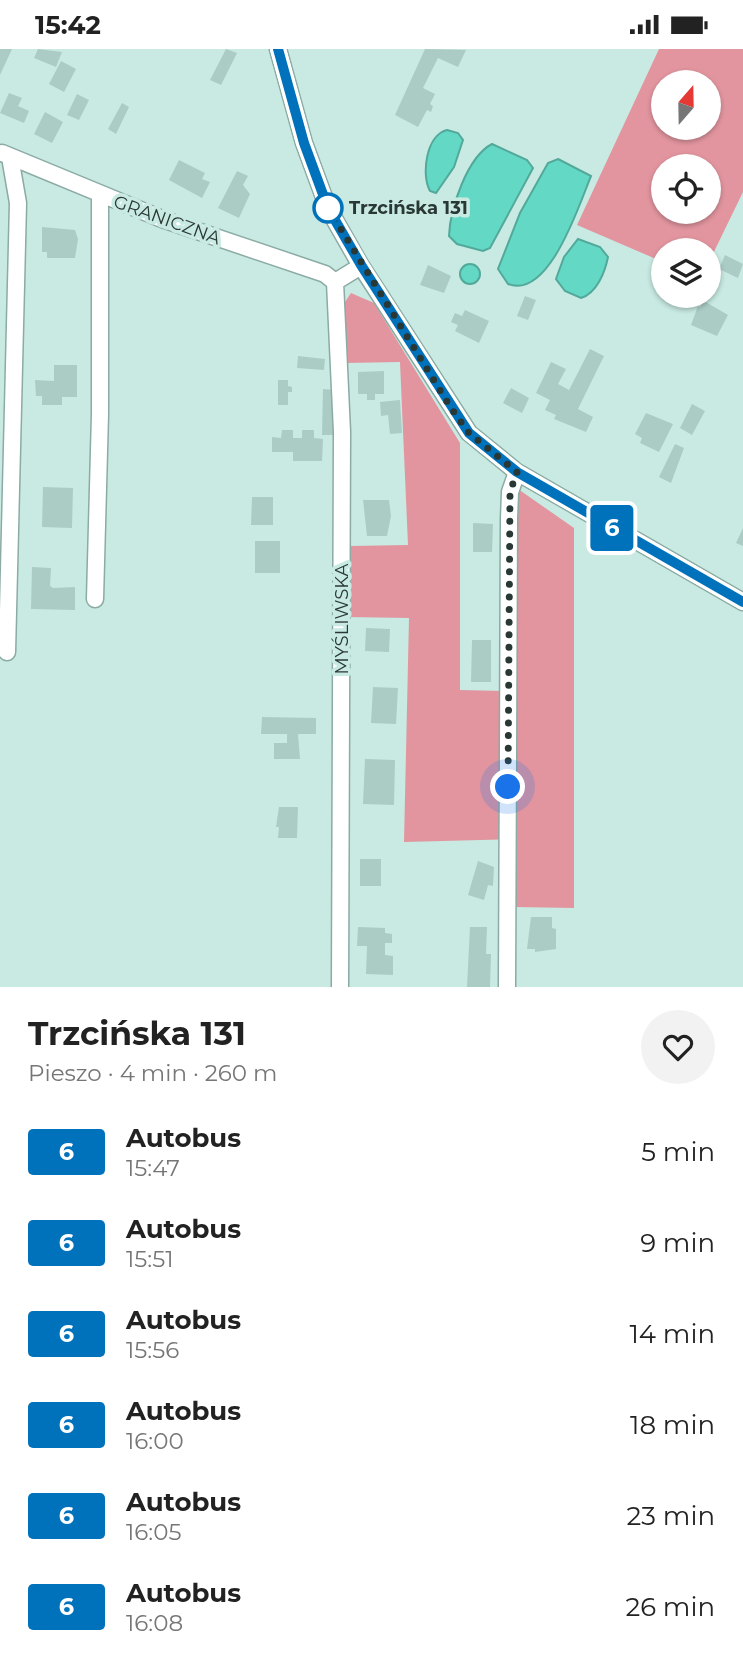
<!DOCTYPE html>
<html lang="pl">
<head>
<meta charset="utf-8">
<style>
  body { margin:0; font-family:Montserrat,sans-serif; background:#f2f2f2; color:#222; height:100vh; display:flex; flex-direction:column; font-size:26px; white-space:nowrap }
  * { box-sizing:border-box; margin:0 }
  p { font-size:23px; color:#767676 }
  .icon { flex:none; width:38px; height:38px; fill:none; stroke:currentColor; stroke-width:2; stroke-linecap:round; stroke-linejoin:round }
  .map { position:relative; height:938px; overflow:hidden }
  .details { display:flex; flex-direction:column; background:#fff; flex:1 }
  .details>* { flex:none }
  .badge { padding:0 14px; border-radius:5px; font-size:24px; line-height:46px }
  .needle { width:46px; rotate:20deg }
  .controls { position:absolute; left:651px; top:21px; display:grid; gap:14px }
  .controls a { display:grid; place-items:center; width:70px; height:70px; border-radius:50%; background:#fff; box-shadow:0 2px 5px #0004; font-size:35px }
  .you { position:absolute; width:35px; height:35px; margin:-18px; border:5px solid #fff; border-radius:50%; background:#1a73e8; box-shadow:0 0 0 10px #1a73e833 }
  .map>.badge { position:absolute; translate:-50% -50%; box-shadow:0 0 0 4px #fff }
  .round { display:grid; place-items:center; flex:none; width:74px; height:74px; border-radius:37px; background:#f2f2f2 }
  .summary { display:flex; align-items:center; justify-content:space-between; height:119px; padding:0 28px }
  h1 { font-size:33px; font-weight:700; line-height:52px }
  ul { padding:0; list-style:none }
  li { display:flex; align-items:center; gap:21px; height:91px; padding:0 28px }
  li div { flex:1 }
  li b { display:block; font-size:26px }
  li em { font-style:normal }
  li .badge { min-width:77px; font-weight:700; text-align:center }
  .status { display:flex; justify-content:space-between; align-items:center; height:49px; padding:0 35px; background:#fff; direction:ltr }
  .status svg { height:19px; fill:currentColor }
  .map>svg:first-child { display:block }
  .green { fill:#e2959f; fill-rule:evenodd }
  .water { fill:#63d9c5; stroke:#52a99a; stroke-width:2 }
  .building { fill:#abccc5 }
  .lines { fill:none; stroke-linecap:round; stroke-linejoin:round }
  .minor-casing { stroke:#8baba4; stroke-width:19 }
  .minor { stroke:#fff; stroke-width:16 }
  .line-casing { stroke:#fff; stroke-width:16 }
  .line { stroke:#0072bc; stroke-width:10 }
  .walk { stroke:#2a3835; stroke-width:7; stroke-dasharray:0 12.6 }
  .stop-dot { fill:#fff; stroke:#0072bc; stroke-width:3.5 }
  .labels { text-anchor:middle; stroke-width:7; stroke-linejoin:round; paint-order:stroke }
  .stop-label { font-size:18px; font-weight:bold; fill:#2a3835; stroke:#c8eae2; text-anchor:start }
  .street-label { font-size:18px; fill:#2a3835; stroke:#c8eae2 }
</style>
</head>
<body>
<div class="status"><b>15:42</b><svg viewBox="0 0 49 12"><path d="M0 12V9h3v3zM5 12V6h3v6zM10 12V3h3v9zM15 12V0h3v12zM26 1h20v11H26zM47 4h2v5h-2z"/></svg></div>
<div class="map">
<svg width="743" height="938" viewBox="0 0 743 938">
  <rect width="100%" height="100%" fill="#c8eae2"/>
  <!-- green -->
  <path class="green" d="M659 0H743V143L709 213V201H663V213L577 176ZM663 33H709V79H663ZM663 117H709V163H663Z
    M351 244 374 254 460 394V641L504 642 505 431 574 479V859L514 858 515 790 404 793 409 569 345 568 351 497 408 496 400 313 345 314 341 259Z"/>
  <!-- water -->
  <path class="water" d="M447 81 458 84 463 91 454 118 436 144 430 142C421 126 426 86 447 81Z
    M492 95 527 111 533 119 490 199 483 202 457 195 449 187C450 160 467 108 492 95Z
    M558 110 591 127C579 156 549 251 508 235L498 220 520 164 548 114Z
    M578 190 600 198 608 208C605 223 597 244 581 249L565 242 556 230 564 208Z
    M460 225a10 10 0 1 1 20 0a10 10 0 1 1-20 0Z"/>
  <!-- building -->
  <path class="building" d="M0 0H12L0 26Z
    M38 0 62 3 56 18 34 9Z
    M226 0 237 4 221 36 210 31Z
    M425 0 466 1 458 18 438 9 423 39 435 45 430 55 433 57 431 63 427 61 418 78 395 66Z
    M61 12 76 20 64 43 49 35Z
    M9 44 22 49 18 57 29 62 24 74 0 64Z
    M77 45 89 51 79 71 67 66Z
    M122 54 129 58 116 85 108 80Z
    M45 63 63 73 52 94 34 85Z
    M179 111 205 124 202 130 210 133 202 149 169 131Z
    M237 122 248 127 243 136 250 145 239 169 218 159Z
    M42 178 75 181 78 190 75 209H47V203H42Z
    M725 206 743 215 738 229 719 220Z
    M428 216 451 227 444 244 420 236Z
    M525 247 536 251 528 271 517 267Z
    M704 252 728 266 717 287 691 276 698 257 700 258Z
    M465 261 489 272 479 294 455 282 458 276 451 273 455 264 462 267Z
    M590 300 604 307 578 360 593 368 586 383 554 370 556 366 545 361 550 351 536 344 551 313 566 320 558 335 569 341Z
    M298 307 325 310 324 321 297 319Z
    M54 316H77V348H62V356H42V347H36L35 331 54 332Z
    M384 322V345H375V351H367V345H358V323Z
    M278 331H288V337L292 338V343H288V356H278Z
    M511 339 529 349 522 364 503 354Z
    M323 340 335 341 334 386H322Z
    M400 351 402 384 390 385 388 366 381 367 380 353Z
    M692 355 705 362 692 386 680 379Z
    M646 364 673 375 659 403 640 394 642 389 635 385Z
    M282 381H293V389H302V381H314V389L323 390 322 412H293V403H272V388L281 389Z
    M675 395 684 399 671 434 659 428Z
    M43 438 73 439 72 479 42 478Z
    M252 448H273V476H251Z
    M363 451H389L391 467 387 487H367Z
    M473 474 493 475 492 503H473Z
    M743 479V497L736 494Z
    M255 492H280V524H255Z
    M32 518 51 519 50 537 53 539 75 538V561L31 560Z
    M366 579 390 580 389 603 365 602Z
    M472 591H491V633H471Z
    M373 638 398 639 396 675 371 674Z
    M262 668 316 669V685H298L300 710H274V694H287V685H261Z
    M365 710 395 711 394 756 363 755Z
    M279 758H298L297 789H278L279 778H276Z
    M360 810H381V837H360Z
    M478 812 494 818 493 837 488 836 484 851 468 846Z
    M531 868H552V879L556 880V900L535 903V900H527Z
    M358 878 385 879V884L392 885V894H385V906L393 907V926L366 925 367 897H357Z
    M470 878H487L486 905H491L490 938H467Z"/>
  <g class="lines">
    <!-- minor casing -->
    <g class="minor-casing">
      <path id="minor" d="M278 0 304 94 328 159 361 217 469 384 517 423 743 553
        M2 104 162 170 325 225 335 233
        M95 550 100 365V146
        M7 603 18 154 10 108
        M340 938 342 383 335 233 361 217
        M507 938 509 470 510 443 517 423"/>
    </g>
    <!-- minor -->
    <use href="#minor" class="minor"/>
  </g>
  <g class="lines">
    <!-- line casing -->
    <g class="line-casing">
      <path id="line" d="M278 0 304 94 328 159 361 216 469 384 517 423 743 553"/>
    </g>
    <!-- line -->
    <use href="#line" class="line"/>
    <!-- walk -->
    <path class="walk" d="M328 159 451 359 469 384 517 423 510 443 508 738"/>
  </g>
  <!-- markers -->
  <circle class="stop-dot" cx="328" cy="159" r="14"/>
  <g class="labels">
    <!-- stop labels -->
    <g class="stop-label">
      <text x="349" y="165">Trzcińska 131</text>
    </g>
    <!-- street labels -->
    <g class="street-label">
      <text transform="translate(167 171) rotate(20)" y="6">GRANICZNA</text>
      <text transform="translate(342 570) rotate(-90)" y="6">MYŚLIWSKA</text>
    </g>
  </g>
</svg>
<div class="controls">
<a><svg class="needle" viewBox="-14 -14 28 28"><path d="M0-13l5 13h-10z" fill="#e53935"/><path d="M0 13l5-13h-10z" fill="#767676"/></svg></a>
<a><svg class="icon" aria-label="locate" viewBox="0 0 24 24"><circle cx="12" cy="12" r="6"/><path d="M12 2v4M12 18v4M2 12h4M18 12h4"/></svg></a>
<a><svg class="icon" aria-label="layers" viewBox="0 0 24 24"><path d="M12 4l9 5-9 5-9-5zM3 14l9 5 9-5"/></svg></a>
</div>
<div class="you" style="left:508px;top:738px"></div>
<b class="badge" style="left:612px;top:479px;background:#0072bc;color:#fff">6</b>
</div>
<section class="details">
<div class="summary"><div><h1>Trzcińska 131</h1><p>Pieszo · 4 min · 260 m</p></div><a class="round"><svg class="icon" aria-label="heart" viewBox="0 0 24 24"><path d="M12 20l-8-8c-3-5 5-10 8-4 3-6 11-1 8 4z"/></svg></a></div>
<ul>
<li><span class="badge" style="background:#0072bc;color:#fff">6</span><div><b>Autobus</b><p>15:47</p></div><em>5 min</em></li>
<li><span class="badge" style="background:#0072bc;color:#fff">6</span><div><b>Autobus</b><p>15:51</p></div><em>9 min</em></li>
<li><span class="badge" style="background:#0072bc;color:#fff">6</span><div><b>Autobus</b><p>15:56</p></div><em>14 min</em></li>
<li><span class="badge" style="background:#0072bc;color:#fff">6</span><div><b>Autobus</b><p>16:00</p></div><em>18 min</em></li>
<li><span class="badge" style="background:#0072bc;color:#fff">6</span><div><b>Autobus</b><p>16:05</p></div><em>23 min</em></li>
<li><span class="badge" style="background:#0072bc;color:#fff">6</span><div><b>Autobus</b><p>16:08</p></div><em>26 min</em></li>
</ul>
</section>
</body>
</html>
